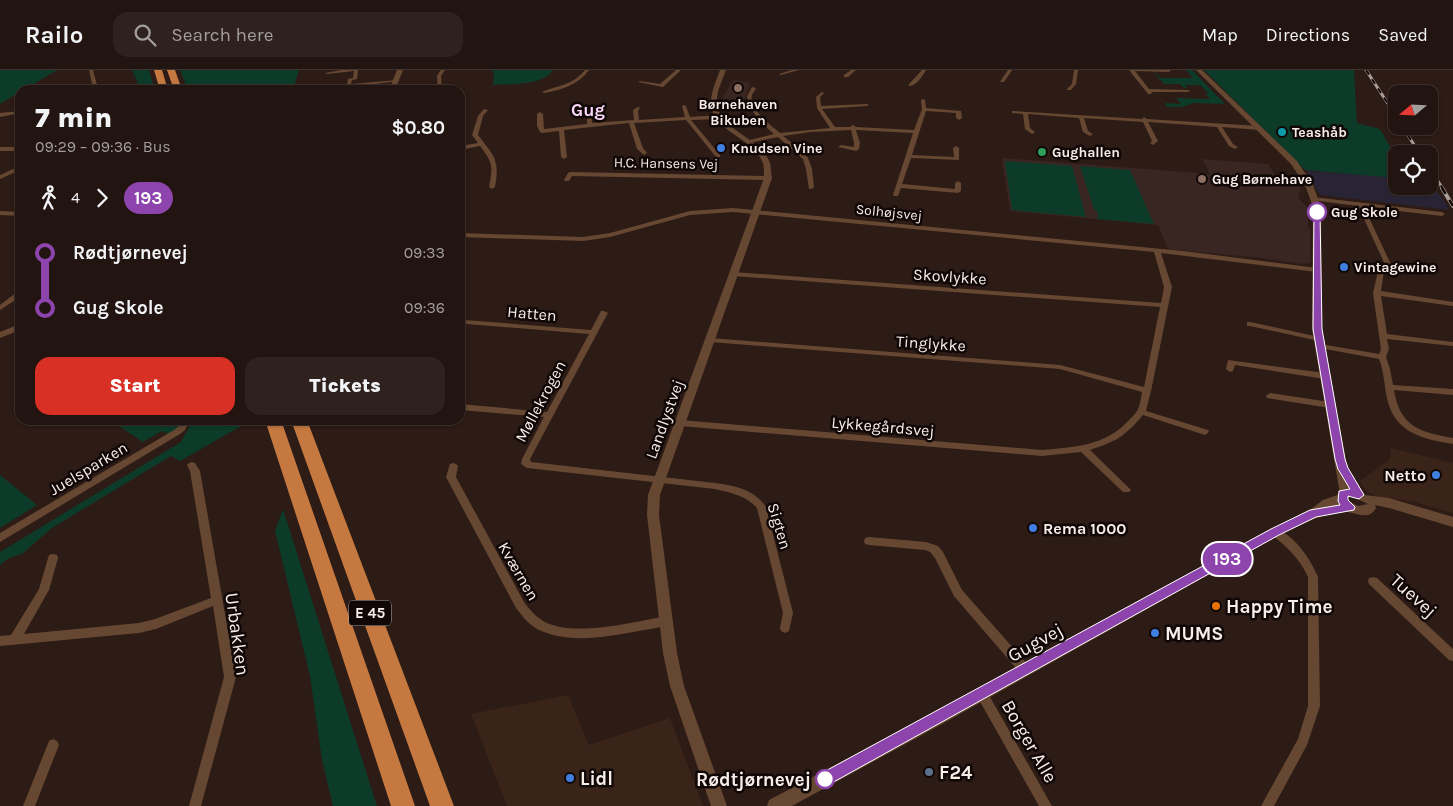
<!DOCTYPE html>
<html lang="en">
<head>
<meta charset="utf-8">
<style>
  body { margin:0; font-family:Karla,sans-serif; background:#2e211e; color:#f1f3f6; height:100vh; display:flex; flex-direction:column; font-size:19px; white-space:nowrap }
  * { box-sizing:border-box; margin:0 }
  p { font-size:16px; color:#a29e9f }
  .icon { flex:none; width:28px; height:28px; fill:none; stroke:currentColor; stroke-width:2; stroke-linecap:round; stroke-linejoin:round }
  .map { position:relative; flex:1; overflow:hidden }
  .sheet { position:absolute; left:15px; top:15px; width:450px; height:340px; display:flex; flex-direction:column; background:#221410; border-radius:15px; box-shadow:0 1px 4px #0004,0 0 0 1px #3f3330 }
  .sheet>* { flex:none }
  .badge { padding:0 10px; border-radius:16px; font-size:18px; line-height:32px }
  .needle { width:32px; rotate:251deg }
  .tools { position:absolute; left:1388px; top:15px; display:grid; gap:10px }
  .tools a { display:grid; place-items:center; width:50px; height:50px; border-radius:10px; background:#221410; box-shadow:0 1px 4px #0004,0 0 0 1px #3f3330; font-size:25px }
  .map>.badge { position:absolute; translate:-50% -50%; box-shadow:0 0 0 2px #fff }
  .legs { display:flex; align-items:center; gap:8px; height:55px; padding:0 20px; font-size:16px }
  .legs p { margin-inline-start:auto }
  .overview { display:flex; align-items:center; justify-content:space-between; height:85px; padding:0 20px }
  h1 { font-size:28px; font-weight:800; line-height:38px }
  .cta { display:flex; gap:10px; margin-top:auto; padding:10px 20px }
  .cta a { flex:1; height:58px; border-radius:15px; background:#d93025; color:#fff; font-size:20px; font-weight:800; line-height:58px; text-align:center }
  .cta a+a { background:#2e211e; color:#f1f3f6 }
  ul { padding:0 20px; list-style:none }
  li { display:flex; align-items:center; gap:18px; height:55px; font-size:19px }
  li i { display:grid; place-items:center; width:8px; height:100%; margin:0 6px; background:currentColor }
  li i::after { content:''; width:12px; height:12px; margin:-6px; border:4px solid; border-radius:50%; background:#221410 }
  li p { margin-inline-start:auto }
  li:first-child i { background:linear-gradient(#0000 50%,currentColor 0) }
  li:last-child i { background:linear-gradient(currentColor 50%,#0000 0) }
  header { display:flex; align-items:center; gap:30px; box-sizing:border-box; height:70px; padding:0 25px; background:#221410; border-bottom:1px solid #3f3330 }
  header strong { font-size:24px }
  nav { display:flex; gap:28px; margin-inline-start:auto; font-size:18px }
  .search { width:350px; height:45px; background:#2e211e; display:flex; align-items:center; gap:12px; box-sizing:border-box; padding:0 18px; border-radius:15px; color:#a29e9f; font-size:19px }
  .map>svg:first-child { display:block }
  .built { fill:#3a2319 }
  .industrial { fill:#292435 }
  .education { fill:#392623 }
  .green { fill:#0d3b29 }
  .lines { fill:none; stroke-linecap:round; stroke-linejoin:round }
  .minor { fill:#664732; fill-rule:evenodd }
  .tertiary { fill:#664732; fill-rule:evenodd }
  .motorway { fill:#c57940; fill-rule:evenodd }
  .rail-far1-casing { stroke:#ab9d98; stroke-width:3 }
  .rail-casing { stroke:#ab9d98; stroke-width:4 }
  .rail-far1 { stroke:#100806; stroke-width:2; stroke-dasharray:5.5; stroke-linecap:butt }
  .rail { stroke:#100806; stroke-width:2.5; stroke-dasharray:7; stroke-linecap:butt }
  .line-1 { fill:#8e44ad; stroke:#fff }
  .education-dot { fill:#8d6e63; stroke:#100806; stroke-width:2 }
  .culture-dot { fill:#0f9aa8; stroke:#100806; stroke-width:2 }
  .shop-dot { fill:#3f7fe0; stroke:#100806; stroke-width:2 }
  .leisure-dot { fill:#2e9e5b; stroke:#100806; stroke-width:2 }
  .stop-1-dot { fill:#fff; stroke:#8e44ad; stroke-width:2.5 }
  .food-dot { fill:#e8710a; stroke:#100806; stroke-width:2 }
  .service-dot { fill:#5c6f8a; stroke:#100806; stroke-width:2 }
  .labels { text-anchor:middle; stroke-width:5; stroke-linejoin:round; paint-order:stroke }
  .far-poi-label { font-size:14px; font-weight:bold; fill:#f9ede8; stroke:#100806; text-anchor:start }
  .far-street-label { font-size:14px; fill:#f9ede8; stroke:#100806 }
  .far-stop-label { font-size:14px; font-weight:bold; fill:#f9ede8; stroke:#100806; text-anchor:start }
  .shield { fill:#100806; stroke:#b3a8a4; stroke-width:1 }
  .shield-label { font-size:15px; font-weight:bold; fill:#f9ede8 }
  .street-label { font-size:16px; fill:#f9ede8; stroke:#100806 }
  .poi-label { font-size:16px; font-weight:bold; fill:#f9ede8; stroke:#100806; text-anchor:end }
  .far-district-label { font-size:18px; font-weight:bold; fill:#f9d6f9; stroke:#100806 }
  .near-street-label { font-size:19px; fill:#f9ede8; stroke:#100806 }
  .near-poi-label { font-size:19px; font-weight:bold; fill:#f9ede8; stroke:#100806; text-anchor:start }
  .near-stop-label { font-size:19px; font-weight:bold; fill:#f9ede8; stroke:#100806; text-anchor:end }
</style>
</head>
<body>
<header>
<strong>Railo</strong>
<div class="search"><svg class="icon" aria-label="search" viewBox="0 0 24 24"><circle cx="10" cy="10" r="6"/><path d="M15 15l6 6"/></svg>Search here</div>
<nav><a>Map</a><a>Directions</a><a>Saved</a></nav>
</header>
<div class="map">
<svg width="1453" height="736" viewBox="0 0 1453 736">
  <rect width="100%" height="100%" fill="#2d1b15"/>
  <!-- built -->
  <path class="built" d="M1391 378 1453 393V443L1414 432 1375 426 1365 420 1360 411 1390 389Z
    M568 625 589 675 670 648 703 736H507L471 644Z"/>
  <!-- industrial -->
  <path class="industrial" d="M1306 101 1396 107V116H1429V110L1450 140 1320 125Z"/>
  <!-- education -->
  <path class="education" d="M735 10 751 13 744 30 722 29 731 13Z
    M1002 88 1210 104 1202 89 1268 94 1278 110 1298 112 1301 122 1298 123 1300 128H1298L1308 138V158L1310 159V193L1302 194 1261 188 1168 179 1158 155 1010 141Z"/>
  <!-- green -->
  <path class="green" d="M0 0H57L24 20H20V22L0 34Z
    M132 0H149L155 20H141Z
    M180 0H299L293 20H188Z
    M492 0H553C541 17 511 13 493 15L494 4Z
    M1186 0H1192L1225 34 1194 33 1182 37H1167L1164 33 1181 34 1176 28 1210 29 1206 24 1208 23 1200 15H1185L1187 18H1184L1180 14H1164L1153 2 1161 8H1193Z
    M1204 0H1354L1357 53 1380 59 1396 87V108L1305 100Z
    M1005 91 1072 96 1086 147 1012 140Z
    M1080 96 1130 100 1154 154 1097 149 1098 143 1094 139Z
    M110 350H184L171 365 162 361 143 372Z
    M193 350 250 351 180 391 171 386 52 458 22 484 9 488 0 495V482L181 372Z
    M0 405 37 435 0 458Z
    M283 439 369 711 377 736H333L322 690 310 606 275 461Z"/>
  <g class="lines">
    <!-- minor -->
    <path class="minor" d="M89 0H93L97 15V20H93L92 17 74 20H64L92 14Z
      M342 0H358L357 9 352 10 351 14 397 10 399 11 351 17 350 20H346L348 9 353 8 354 1 327 4 325 3Z
      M441 0H445L441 6 442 20H438L437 6Z
      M585 0H589C578 15 562 20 544 23L542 22C558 15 572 16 585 0Z
      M676 0H681L663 17 638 12 640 11 660 14Z
      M792 0H799L781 5 779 4Z
      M851 0H856L848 7H844V5Z
      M922 0H926C922 6 917 16 909 16V14Z
      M1008 0H1012L1004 12H1000Z
      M1074 0H1078L1076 14 1071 20H1067V19L1072 14Z
      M1129 0H1171L1169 2 1135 1 1149 19 1188 20 1190 21 1188 22H1151L1152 24H1148Z
      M752 17 756 18C755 20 753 23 752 25 748 39 771 55 780 63L830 58 817 38 816 27 822 22 824 23 820 27 821 36 867 34 869 35 867 36 822 39 835 57H850L853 55 856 57 914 60 922 39 921 30 923 29 925 30 926 38 961 41 962 48 959 50 956 48V43L926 41 912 85 954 87 953 78 956 76 959 78V90L911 88 902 114 955 119V113L958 111 961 113V121L958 123 901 118 898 126H894L893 125 913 63 856 60 860 73 859 79 856 81 838 77 841 75 854 77V73L851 60 811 62 783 66 801 80 808 88 812 99 814 118 809 119 806 99 803 89 778 67 749 73 746 71 774 64C762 53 750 43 747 26Z
      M684 35 686 36 690 47 719 45 722 47 719 49 691 50 720 85V87H716L686 50 634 53 643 78 647 83 644 85 637 79 629 53 564 60 567 87 564 89 561 87 559 61 542 63 540 62 537 56V44L540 42 543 44 544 59 587 54V40L589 39 591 40 592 53 634 50 633 40 638 37 640 38 638 41 639 50 685 47 682 36Z
      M484 39 488 40 483 46 478 65C494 86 500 89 495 117L492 119 489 117C493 96 493 93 480 76L460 80V76L478 73 472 65 478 46Z
      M20 41V43L0 47V43Z
      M1012 41 1142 49 1144 47 1147 49 1259 56 1262 58 1259 60 1222 57 1233 74 1238 77 1235 79 1229 76 1217 57 1148 52 1158 71 1153 75 1150 73 1152 71 1143 52 1084 48 1088 61 1093 64 1090 66 1083 62 1079 48 1028 44 1030 58 1035 62 1032 64 1025 59 1023 44 1012 43Z
      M0 77H20V81H0Z
      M20 96V100L0 109V105Z
      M570 102 768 106 771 108 768 110 572 106 569 111H565L564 110 568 103Z
      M1313 127 1442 142 1445 144 1442 146 1364 137 1394 201 1391 203 1388 201 1358 136 1311 130V128Z
      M733 138 1183 181 1317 198 1320 200 1317 202 1161 183 1172 217 1151 321 1146 341 1208 360 1209 362 1205 365 1143 345C1124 367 1117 371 1090 380L1129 418 1131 420 1129 422H1123L1081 382 1042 386 680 356 676 353 680 350 1042 380C1074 377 1106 376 1129 350 1131 348 1135 344 1137 341 1140 336 1141 328 1142 322L1060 299 710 272 706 270 710 268 1060 295 1144 317 1160 237 733 206 730 204 733 202 1161 233 1164 217 1154 182 733 142 690 145 610 167 583 171 460 167V163L583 167 610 163 690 141Z
      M0 141 20 142V146L0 145Z
      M1381 199 1384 201 1381 221 1453 232V236L1381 226 1387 264 1453 272V276L1387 269 1389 279 1386 287 1390 299 1393 315 1453 319V325L1394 320C1400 357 1420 362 1453 368V374C1423 369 1394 363 1387 328 1384 315 1384 301 1379 289L1320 278 1316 276 1320 274 1379 284 1381 279 1373 223 1378 201Z
      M17 222H20V227L0 240V235Z
      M601 241H604L608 243 530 389 531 392 715 413C735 416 754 419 766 437L793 543 789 561 785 563 781 561 780 558 783 543 757 438C745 425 731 423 715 419L527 398 521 394 522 389 544 347 460 340V334L547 342 589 264 467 254H464V250L591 260Z
      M1247 252H1250L1319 267 1323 269 1319 271 1250 256H1247Z
      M1228 290 1325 303 1329 306 1325 309 1235 295 1233 301 1230 302 1226 299Z
      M1270 323 1330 332 1334 335 1330 338 1267 328 1266 326Z
      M182 350H190L185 360 180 364 0 472V463L174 360 179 356Z
      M192 392 195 393 200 401 236 607 201 736H189L224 607 213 536 156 559 139 563 0 576V566L11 565 39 519 48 488 49 485 53 484 57 485 58 488 49 520 24 564 139 553 155 549 211 528 190 401 187 395 189 393Z
      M453 393 456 394 458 396 456 407 524 532C529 539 535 546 543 551 573 568 634 552 666 546L670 548 671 551 670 554C660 558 649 559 639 561 606 567 570 574 539 560 529 555 522 546 516 538L446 407 450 394Z
      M1275 458C1295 466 1310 488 1318 507L1320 636 1307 675 1274 736H1261L1298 669 1308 636V507C1300 489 1287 477 1272 465L1270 462 1272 459Z
      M869 467 926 472 938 476 943 482 962 520 1029 596 1031 600 1029 604 1025 605 1021 604 954 526 935 488 930 482 925 480 869 475 865 474 864 471 865 468Z
      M1373 507 1377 508 1453 579V591L1449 590 1369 514 1368 511 1369 508Z
      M982 619 986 620 1052 736H1039L978 628 976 624 978 620Z
      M53 669 57 671 59 675 35 736H23L49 671Z"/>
    <!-- tertiary -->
    <path class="tertiary" d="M397 0H403L395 20H389Z
      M720 0H726C723 9 717 20 717 30 716 60 760 66 770 93 771 97 771 103 772 108L660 425 659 445 677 583 684 616 727 736H711L670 616 663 583 647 445 648 425 764 108C764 103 764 97 763 93 753 66 709 62 711 30 712 19 717 9 720 0Z
      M1196 0H1202L1297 91 1313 115 1321 137 1322 259 1347 397 1365 425 1389 428 1453 447V457L1389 438 1375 435 1376 438C1369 451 1358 443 1347 442 1325 441 1299 456 1279 465L944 653 792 736H767L769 730 934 643 1271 459 1310 440 1323 430 1340 424 1312 259 1313 137 1305 115 1291 94ZM1352 423 1355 428 1368 434 1358 436 1347 430Z
      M20 254V260L0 268V262Z"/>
    <!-- motorway -->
    <path class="motorway" d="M154 0H162L168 20H160Z
      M167 0H175L182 20H174Z
      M265 350H281L415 736H391Z
      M291 350H307L454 736H430Z"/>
    <!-- rail-far1 casing -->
    <g class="rail-far1-casing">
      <path id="rail-far1" d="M1366 0 1396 46
        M1402 56 1420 84
        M1429 97 1443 119"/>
    </g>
    <!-- rail casing -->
    <g class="rail-casing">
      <path id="rail" d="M1442 118 1453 136"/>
    </g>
    <!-- rail-far1 -->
    <use href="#rail-far1" class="rail-far1"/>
    <!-- rail -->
    <use href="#rail" class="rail"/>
  </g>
  <!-- line-1 -->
  <path class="line-1" d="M1317 140 1320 142 1322 259 1345 389 1348 398 1364 425 1359 429 1348 426V430L1355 437 1354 440 1316 447 1279 465 830 714 825 716 820 714 818 709 820 704 1271 459 1310 440 1340 435 1338 431 1339 421 1350 419 1338 399 1335 389 1313 259 1314 142Z"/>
  <!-- markers -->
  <g class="education-dot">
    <circle cx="738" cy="18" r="5"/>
    <circle cx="1202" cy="109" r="5"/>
  </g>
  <circle class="culture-dot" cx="1282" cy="62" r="5"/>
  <g class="shop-dot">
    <circle cx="721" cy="78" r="5"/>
    <circle cx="1344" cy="197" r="5"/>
    <circle cx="1436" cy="405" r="5"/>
    <circle cx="1033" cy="458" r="5"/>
    <circle cx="1155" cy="563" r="5"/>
    <circle cx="570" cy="708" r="5"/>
  </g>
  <circle class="leisure-dot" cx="1042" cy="82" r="5"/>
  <g class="stop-1-dot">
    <circle cx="1317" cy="142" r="9"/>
    <circle cx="825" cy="709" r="9"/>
  </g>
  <circle class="food-dot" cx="1216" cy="536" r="5"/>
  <circle class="service-dot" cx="929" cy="702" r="5"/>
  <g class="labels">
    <!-- far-poi labels -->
    <g class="far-poi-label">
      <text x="738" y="39" text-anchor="middle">Børnehaven<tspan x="738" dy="16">Bikuben</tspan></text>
      <text x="1292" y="67">Teashåb</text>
      <text x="731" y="83">Knudsen Vine</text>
      <text x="1052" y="87">Gughallen</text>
      <text x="1212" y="114">Gug Børnehave</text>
      <text x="1354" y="202">Vintagewine</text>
    </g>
    <!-- far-street labels -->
    <g class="far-street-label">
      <text transform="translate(666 93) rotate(1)" y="5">H.C. Hansens Vej</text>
      <text transform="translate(889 142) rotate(6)" y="5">Solhøjsvej</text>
    </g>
    <!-- far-stop labels -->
    <g class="far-stop-label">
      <text x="1331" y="147">Gug Skole</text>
    </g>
    <!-- shield labels -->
    <rect class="shield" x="349" y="530.5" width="42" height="25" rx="4"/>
    <g class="shield-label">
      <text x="370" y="548">E 45</text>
    </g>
    <!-- street labels -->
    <g class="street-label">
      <text transform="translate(950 206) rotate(4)" y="6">Skovlykke</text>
      <text transform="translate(532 243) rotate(5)" y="6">Hatten</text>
      <text transform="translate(931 273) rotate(4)" y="6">Tinglykke</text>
      <text transform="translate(540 331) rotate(-62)" y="6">Møllekrogen</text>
      <text transform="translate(664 349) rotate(-70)" y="6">Landlystvej</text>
      <text transform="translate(883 356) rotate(5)" y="6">Lykkegårdsvej</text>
      <text transform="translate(88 398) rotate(-31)" y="6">Juelsparken</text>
      <text transform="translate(780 456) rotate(73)" y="6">Sigten</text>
      <text transform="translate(519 501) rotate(60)" y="6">Kværnen</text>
    </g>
    <!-- poi labels -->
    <g class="poi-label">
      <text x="1426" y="411">Netto</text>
      <text x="1043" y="464" text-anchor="start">Rema 1000</text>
    </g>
    <!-- far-district labels -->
    <g class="far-district-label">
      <text x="588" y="46">Gug</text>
    </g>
    <!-- near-street labels -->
    <g class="near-street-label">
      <text transform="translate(1414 525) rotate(42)" y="7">Tuevej</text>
      <text transform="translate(238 564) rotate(82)" y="7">Urbakken</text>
      <text transform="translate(1035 572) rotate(-29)" y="7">Gugvej</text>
      <text transform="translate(1030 671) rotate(60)" y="7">Borger Alle</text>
    </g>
    <!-- near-poi labels -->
    <g class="near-poi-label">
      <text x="1226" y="543">Happy Time</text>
      <text x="1165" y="570">MUMS</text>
      <text x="939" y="709">F24</text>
      <text x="580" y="715">Lidl</text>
    </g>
    <!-- near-stop labels -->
    <g class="near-stop-label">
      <text x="811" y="716">Rødtjørnevej</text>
    </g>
  </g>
</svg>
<div class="tools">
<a><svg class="needle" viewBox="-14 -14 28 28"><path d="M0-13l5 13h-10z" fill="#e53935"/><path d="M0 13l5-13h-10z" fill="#a29e9f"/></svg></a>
<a><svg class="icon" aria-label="locate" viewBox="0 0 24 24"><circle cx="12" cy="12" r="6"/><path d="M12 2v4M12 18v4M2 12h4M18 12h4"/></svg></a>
</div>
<b class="badge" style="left:1227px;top:489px;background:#8e44ad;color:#fff">193</b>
<section class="sheet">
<div class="overview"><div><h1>7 min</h1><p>09:29 – 09:36 · Bus</p></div><b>$0.80</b></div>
<div class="legs"><svg class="icon" aria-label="walk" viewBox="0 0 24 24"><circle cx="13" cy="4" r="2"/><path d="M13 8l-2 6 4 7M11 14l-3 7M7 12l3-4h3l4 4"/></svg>4<svg class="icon" aria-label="forward" viewBox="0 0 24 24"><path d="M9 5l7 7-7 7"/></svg><b class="badge" style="background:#8e44ad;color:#fff">193</b></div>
<ul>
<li><i style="color:#8e44ad"></i><b>Rødtjørnevej</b><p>09:33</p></li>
<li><i style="color:#8e44ad"></i><b>Gug Skole</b><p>09:36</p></li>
</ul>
<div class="cta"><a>Start</a><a>Tickets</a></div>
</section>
</div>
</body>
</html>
